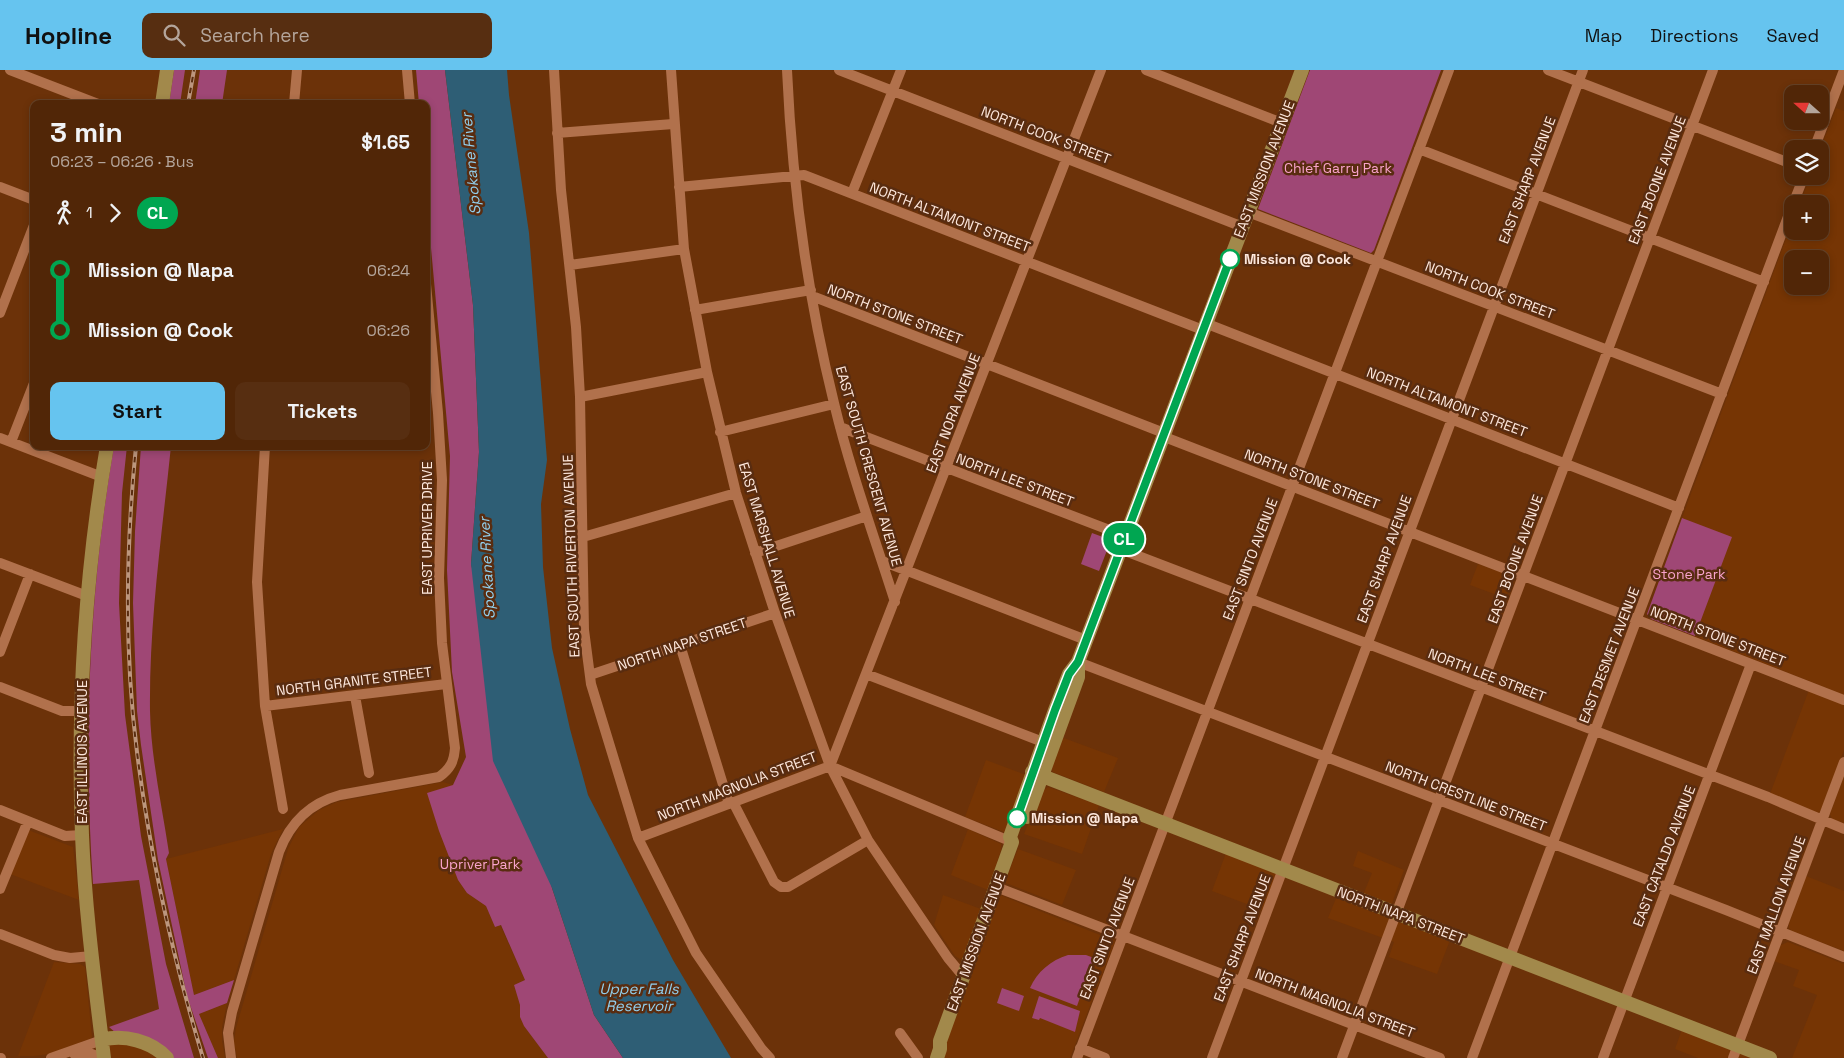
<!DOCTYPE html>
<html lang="en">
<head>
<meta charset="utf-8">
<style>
  body { margin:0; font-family:"Space Grotesk",sans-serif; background:#572e11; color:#f1f3f6; height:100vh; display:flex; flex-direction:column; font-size:19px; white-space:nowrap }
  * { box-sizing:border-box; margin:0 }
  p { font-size:16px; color:#b4a59b }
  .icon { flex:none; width:28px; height:28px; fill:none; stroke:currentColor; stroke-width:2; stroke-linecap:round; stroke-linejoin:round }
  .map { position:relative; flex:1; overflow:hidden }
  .panel { position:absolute; left:30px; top:30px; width:400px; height:350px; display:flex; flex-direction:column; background:#512607; border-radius:10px; box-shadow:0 2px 8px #0003,0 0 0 1px #674328 }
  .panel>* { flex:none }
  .badge { padding:0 10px; border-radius:16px; font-size:18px; line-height:32px }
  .needle { width:32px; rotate:291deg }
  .controls { position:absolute; left:1784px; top:15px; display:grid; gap:10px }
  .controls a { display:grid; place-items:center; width:45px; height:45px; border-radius:10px; background:#512607; box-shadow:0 2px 8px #0003,0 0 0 1px #674328; font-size:25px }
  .map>.badge { position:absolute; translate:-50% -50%; box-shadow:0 0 0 2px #fff }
  .legs { display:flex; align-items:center; gap:8px; height:55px; padding:0 20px; font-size:16px }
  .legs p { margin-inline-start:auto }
  .headline { display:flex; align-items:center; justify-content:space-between; height:85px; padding:0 20px }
  h1 { font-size:28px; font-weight:700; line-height:38px }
  .button { display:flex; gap:10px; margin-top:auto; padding:10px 20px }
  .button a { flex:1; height:58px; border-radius:10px; background:#66c4ef; color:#111; font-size:20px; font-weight:700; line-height:58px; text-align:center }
  .button a+a { background:#572e11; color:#f1f3f6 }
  ul { padding:0 20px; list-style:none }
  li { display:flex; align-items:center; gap:18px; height:60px; font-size:19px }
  li i { display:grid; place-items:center; width:8px; height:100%; margin:0 6px; background:currentColor }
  li i::after { content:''; width:12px; height:12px; margin:-6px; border:4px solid; border-radius:50%; background:#512607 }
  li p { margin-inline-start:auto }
  li:first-child i { background:linear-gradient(#0000 50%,currentColor 0) }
  li:last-child i { background:linear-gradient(currentColor 50%,#0000 0) }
  header { display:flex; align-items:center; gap:30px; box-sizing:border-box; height:70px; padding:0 25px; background:#66c4ef; color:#111 }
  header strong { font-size:24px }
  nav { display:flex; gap:28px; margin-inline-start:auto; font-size:18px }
  .search { width:350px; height:45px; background:#572e11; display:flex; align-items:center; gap:12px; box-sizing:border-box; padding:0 18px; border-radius:10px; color:#b4a59b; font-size:19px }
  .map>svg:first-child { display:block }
  .built { fill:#763504; fill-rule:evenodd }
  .green { fill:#9f4775 }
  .water { fill:#2e5e75 }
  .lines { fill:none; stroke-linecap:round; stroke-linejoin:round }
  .minor { stroke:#b1714c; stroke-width:10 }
  .major { stroke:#a2894b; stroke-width:14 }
  .rail-casing { stroke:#bc967e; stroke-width:4 }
  .rail { stroke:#592c10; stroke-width:2; stroke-dasharray:5.5; stroke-linecap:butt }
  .line-1-casing { stroke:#fff; stroke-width:11 }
  .line-1 { stroke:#00a651; stroke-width:8 }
  .stop-1-dot { fill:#fff; stroke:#00a651; stroke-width:2.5 }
  .labels { text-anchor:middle; stroke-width:5; stroke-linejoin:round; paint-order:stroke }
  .street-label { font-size:14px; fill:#fde7dc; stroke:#592c10 }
  .park-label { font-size:14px; fill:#f9a3cc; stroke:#592c10 }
  .stop-label { font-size:14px; font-weight:bold; fill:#fde7dc; stroke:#592c10; text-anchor:start }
  .water-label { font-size:15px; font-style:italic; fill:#91cfed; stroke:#592c10 }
</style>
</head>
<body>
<header>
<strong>Hopline</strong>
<div class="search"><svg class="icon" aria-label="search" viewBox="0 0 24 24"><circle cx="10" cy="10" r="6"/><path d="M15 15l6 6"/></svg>Search here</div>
<nav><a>Map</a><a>Directions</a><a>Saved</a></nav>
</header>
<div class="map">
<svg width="1844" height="988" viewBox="0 0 1844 988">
  <rect width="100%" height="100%" fill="#6c3209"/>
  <!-- built -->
  <path class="built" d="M1836 38 1844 41V625L1695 566 1731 468 1682 448 1792 153V161H1820V134H1800L1810 106H1820V80ZM1792 189H1820V216H1792Z
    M1478 494 1514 507 1505 528 1470 515Z
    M1809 620 1844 634V680L1821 740 1819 743 1770 724Z
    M1061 667 1118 688 1104 722 1053 702 1051 698Z
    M986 690 1026 705 1006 762H1004L965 747Z
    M1844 706V753L1832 749 1830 744Z
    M443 712 453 715 439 761 458 810 467 823 486 836 495 857 500 855 525 910 514 915 520 935V947L524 956 548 988H237L234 972 236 958 288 779 299 757 319 740 337 732Z
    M1048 717 1099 735 1082 784 1024 764 1041 722Z
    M283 759 271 784 234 910 194 925 166 789Z
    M968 759 1001 774V780L988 820 951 805Z
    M28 760 73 777 79 830 10 804Z
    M1018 779 1076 800 1062 835 1006 813 1005 811Z
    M1358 781 1404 800 1391 836 1363 825 1372 803 1353 796Z
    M1226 783 1277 802 1263 840 1212 821Z
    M1806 806 1844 821V881L1792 861 1789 858V854Z
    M943 825 981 839 964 886 960 889 955 886 934 855Z
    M1000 825 1115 871 1070 988H941Z
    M1337 826 1450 870 1437 904 1389 887 1394 872 1328 848Z
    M1788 872 1844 894V988H1792L1817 925 1793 916 1799 900 1774 891 1781 875Z
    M54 892 80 894 85 897 92 967 90 969 49 984 34 986H18Z
    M227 933 222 957V971L225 988H218L199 944Z
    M1682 959 1756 988H1698L1675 979Z
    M125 973 144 979 158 988H111L109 975Z"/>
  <!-- green -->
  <path class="green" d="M174 0H185L180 34H169Z
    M200 0H227L222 34H195Z
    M416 0H445L473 235 479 382 471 494 552 818 594 945 623 988H548L524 956 520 947V935L514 915 525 910 501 855 495 857 486 836 467 823 458 810 439 761 427 723 453 715 466 687 452 602 447 500 450 386 426 123V34H419Z
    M1310 0H1441L1374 180 1371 183 1258 139Z
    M114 376H127L122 423 119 533 125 645 141 766 166 894 194 988H171L116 963 109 957 159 939 139 810 93 814C83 668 89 521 114 376Z
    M141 376H171C162 464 149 552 150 641 151 688 162 736 169 783L166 789 194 925 234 910 227 933 199 944 218 988H208L187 926 158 790 141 675 137 641 133 533 135 461Z
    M1682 448 1732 467 1695 566 1651 549 1647 544Z
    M1092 463 1111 470 1099 501 1081 494Z
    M1068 885H1086L1094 888 1077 936 1030 918C1037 902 1051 890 1068 885Z
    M1002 918 1024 926 1019 941 997 933Z
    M1039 926 1080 941 1075 962 1040 948 1039 950 1032 948Z"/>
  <!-- water -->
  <path class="water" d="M445 0H507L509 25 529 163 547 390 541 434 543 497 552 578 570 659 588 725 673 890 731 988H623L594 945 552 818 493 691 471 494 479 382 473 235Z"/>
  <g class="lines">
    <!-- minor -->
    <path class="minor" d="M10 0 98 34
      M407 0 410 34
      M554 0 561 120 576 257 580 327 584 560 591 614 638 768 696 883 761 978 770 988
      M671 0 684 179 707 302 736 423 775 543 830 696 868 770 948 888 963 906
      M787 0C792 112 807 224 834 333 850 400 874 466 895 532
      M839 0 1243 157
      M1146 0 1282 53
      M1548 0 1792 94
      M294 34 297 0
      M557 63 673 54
      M1419 79 1764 212
      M1814 79 1844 0
      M0 117 34 130
      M679 117 804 105 1203 260
      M852 123 901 0
      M1793 134 1804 106
      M1248 142 1722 324
      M570 195 684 179
      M812 226 1164 363
      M695 240 811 220
      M0 243 34 155
      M1205 253 1679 438
      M580 327 707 302
      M840 357 1125 466
      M720 362 834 334
      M1162 366 1844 630
      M0 368 102 407
      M11 372 34 313
      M265 376 257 512 265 636 283 739
      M583 467 736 423
      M1120 479 1768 727 1844 759
      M755 483 867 446
      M882 491 1086 570
      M0 493 87 526
      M680 575 729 734
      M0 582 30 504
      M1078 592 1726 840 1844 887
      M866 604 1043 672
      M590 605 775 543
      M0 617 62 641H80
      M355 626 369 703
      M265 636 446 614
      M830 696 1101 0
      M733 732 774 812 781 817H788L868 770
      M0 740 65 766 82 765
      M638 768 830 696 1012 772
      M996 817 1440 988
      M0 819 28 751
      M0 864 54 885 70 888 92 886
      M900 963 918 988
      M1080 978 1105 988
      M74 984C84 983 91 981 99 988
      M0 988H1
      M51 988 102 970
      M231 988 228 963 232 942 279 782C290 753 310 733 340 725L439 707C450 699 454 692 455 678L442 573 439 508 442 410 438 343 426 214
      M1077 988 1449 0
      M1212 988 1583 0
      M1342 988 1713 0
      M1472 988 1792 136
      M1603 988 1751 594
      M1733 988 1844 692"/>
    <!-- major -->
    <path class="major" d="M162 34 167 0
      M1032 702 1770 988
      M1027 747 1078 607V595
      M102 970C124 964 151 971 167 988
      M104 988C95 914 85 840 82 765 77 635 85 505 107 376
      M937 988 940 979V971L1012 772 1010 767 1055 640 1069 604 1078 592 1302 0"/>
    <!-- rail casing -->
    <g class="rail-casing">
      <path id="rail" d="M188 34 194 0
        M136 376C126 477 124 581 137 682 150 786 173 888 203 988"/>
    </g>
    <!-- rail -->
    <use href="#rail" class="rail"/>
  </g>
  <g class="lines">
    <!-- line-1 casing -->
    <g class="line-1-casing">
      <path id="line-1" d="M1017 748 1055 640 1069 604 1078 592 1230 189"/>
    </g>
    <!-- line-1 -->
    <use href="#line-1" class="line-1"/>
  </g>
  <!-- markers -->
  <g class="stop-1-dot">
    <circle cx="1230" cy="189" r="9"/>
    <circle cx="1017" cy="748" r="9"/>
  </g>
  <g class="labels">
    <!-- street labels -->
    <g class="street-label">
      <text transform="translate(1046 65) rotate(21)" y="5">NORTH COOK STREET</text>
      <text transform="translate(1264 99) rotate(-69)" y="5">EAST MISSION AVENUE</text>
      <text transform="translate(1527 110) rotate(-69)" y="5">EAST SHARP AVENUE</text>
      <text transform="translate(1657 110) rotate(-69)" y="5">EAST BOONE AVENUE</text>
      <text transform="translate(950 147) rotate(21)" y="5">NORTH ALTAMONT STREET</text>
      <text transform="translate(1490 220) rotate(21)" y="5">NORTH COOK STREET</text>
      <text transform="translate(895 244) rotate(21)" y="5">NORTH STONE STREET</text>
      <text transform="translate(1447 332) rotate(21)" y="5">NORTH ALTAMONT STREET</text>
      <text transform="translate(953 343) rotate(-69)" y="5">EAST NORA AVENUE</text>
      <text transform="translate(869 396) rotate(74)" y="5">EAST SOUTH CRESCENT AVENUE</text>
      <text transform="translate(1312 409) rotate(21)" y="5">NORTH STONE STREET</text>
      <text transform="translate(1015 410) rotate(21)" y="5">NORTH LEE STREET</text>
      <text transform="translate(427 458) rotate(-90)" y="5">EAST UPRIVER DRIVE</text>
      <text transform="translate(767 470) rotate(73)" y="5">EAST MARSHALL AVENUE</text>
      <text transform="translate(571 486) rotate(-92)" y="5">EAST SOUTH RIVERTON AVENUE</text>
      <text transform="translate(1250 489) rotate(-69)" y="5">EAST SINTO AVENUE</text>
      <text transform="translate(1384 489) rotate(-70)" y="5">EAST SHARP AVENUE</text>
      <text transform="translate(1515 489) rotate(-70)" y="5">EAST BOONE AVENUE</text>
      <text transform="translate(1718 566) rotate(21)" y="5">NORTH STONE STREET</text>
      <text transform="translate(682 574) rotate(-19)" y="5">NORTH NAPA STREET</text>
      <text transform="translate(1609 585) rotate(-69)" y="5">EAST DESMET AVENUE</text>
      <text transform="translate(1487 605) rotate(21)" y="5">NORTH LEE STREET</text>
      <text transform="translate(354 611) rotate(-7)" y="5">NORTH GRANITE STREET</text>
      <text transform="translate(82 682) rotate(-90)" y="5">EAST ILLINOIS AVENUE</text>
      <text transform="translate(737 716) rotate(-21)" y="5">NORTH MAGNOLIA STREET</text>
      <text transform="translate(1466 726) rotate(21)" y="5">NORTH CRESTLINE STREET</text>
      <text transform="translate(1664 786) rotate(-69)" y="5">EAST CATALDO AVENUE</text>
      <text transform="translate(1776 835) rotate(-70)" y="5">EAST MALLON AVENUE</text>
      <text transform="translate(1401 845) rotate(21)" y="5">NORTH NAPA STREET</text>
      <text transform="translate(1107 868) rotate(-69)" y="5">EAST SINTO AVENUE</text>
      <text transform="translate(1242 868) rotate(-69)" y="5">EAST SHARP AVENUE</text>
      <text transform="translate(976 872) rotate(-70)" y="5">EAST MISSION AVENUE</text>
      <text transform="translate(1335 933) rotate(21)" y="5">NORTH MAGNOLIA STREET</text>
    </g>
    <!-- park labels -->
    <g class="park-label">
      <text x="1338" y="103">Chief Garry Park</text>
      <text x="1689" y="509">Stone Park</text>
      <text x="480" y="799">Upriver Park</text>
    </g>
    <!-- stop labels -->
    <g class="stop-label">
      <text x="1244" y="194">Mission @ Cook</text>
      <text x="1031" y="753">Mission @ Napa</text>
    </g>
    <!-- water labels -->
    <g class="water-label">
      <text transform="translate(471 94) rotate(-95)" y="5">Spokane River</text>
      <text transform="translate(487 498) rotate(-93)" y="5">Spokane River</text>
      <text x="639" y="924">Upper Falls<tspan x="639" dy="17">Reservoir</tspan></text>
    </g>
  </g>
</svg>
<div class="controls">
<a><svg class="needle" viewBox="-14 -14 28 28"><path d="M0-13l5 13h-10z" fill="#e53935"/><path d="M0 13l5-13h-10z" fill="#b4a59b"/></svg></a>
<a><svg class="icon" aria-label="layers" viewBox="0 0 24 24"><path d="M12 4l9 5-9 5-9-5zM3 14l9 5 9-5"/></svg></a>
<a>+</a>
<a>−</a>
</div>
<b class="badge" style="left:1124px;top:469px;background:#00a651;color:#fff">CL</b>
<section class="panel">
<div class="headline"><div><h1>3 min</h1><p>06:23 – 06:26 · Bus</p></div><b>$1.65</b></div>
<div class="legs"><svg class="icon" aria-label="walk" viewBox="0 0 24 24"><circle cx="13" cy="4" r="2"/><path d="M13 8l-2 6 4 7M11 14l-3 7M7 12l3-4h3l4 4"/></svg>1<svg class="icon" aria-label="forward" viewBox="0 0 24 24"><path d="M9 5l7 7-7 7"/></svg><b class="badge" style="background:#00a651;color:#fff">CL</b></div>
<ul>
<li><i style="color:#00a651"></i><b>Mission @ Napa</b><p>06:24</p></li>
<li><i style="color:#00a651"></i><b>Mission @ Cook</b><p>06:26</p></li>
</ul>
<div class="button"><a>Start</a><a>Tickets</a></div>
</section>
</div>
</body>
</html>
